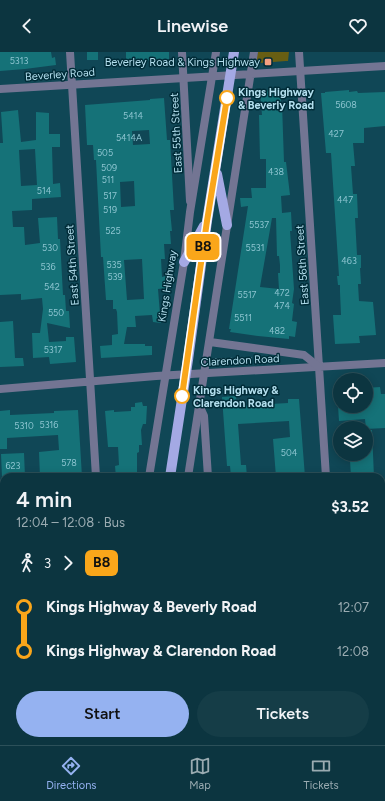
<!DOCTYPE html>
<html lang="en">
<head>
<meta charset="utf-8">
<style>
  body { margin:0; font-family:Figtree,sans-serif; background:#153d47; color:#f1f3f6; height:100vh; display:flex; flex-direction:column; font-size:15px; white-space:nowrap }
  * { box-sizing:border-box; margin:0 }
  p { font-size:13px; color:#9aabb1 }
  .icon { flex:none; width:22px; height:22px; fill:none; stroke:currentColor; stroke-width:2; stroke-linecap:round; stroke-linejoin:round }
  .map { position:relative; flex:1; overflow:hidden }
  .drawer { position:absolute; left:0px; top:421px; width:385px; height:272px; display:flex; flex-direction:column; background:#0c3540; border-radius:12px 12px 0 0; box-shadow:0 2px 10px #0003,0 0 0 1px #2c5059 }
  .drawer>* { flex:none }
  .badge { padding:0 8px; border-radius:6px; font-size:14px; line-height:26px }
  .buttons { position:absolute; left:333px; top:321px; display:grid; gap:8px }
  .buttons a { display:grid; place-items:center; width:40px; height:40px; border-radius:50%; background:#0c3540; box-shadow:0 2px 10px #0003,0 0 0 1px #2c5059; font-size:20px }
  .map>.badge { position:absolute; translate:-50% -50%; box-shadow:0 0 0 2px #fff }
  .legs { display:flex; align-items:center; gap:6px; height:44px; padding:0 16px; font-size:13px }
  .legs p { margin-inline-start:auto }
  .head { display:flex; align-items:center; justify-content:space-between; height:68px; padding:0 16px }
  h1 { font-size:22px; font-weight:600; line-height:30px }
  .primary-button { display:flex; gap:8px; margin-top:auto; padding:8px 16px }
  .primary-button a { flex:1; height:46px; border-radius:24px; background:#95b2f1; color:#111; font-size:16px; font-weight:600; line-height:46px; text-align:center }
  .primary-button a+a { background:#153d47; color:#f1f3f6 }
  ul { padding:0 16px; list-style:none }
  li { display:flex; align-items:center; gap:14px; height:44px; font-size:15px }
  li i { display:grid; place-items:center; width:6px; height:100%; margin:0 5px; background:currentColor }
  li i::after { content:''; width:10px; height:10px; margin:-5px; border:3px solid; border-radius:50%; background:#0c3540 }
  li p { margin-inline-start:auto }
  li:first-child i { background:linear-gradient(#0000 50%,currentColor 0) }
  li:last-child i { background:linear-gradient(currentColor 50%,#0000 0) }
  header { display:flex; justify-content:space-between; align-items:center; height:52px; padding:0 16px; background:#0c3540; font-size:18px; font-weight:600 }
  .dock { display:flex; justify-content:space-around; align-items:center; height:56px; border-top:1px solid #2c5059; background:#0c3540; font-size:11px; color:#9aabb1 }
  .dock a { display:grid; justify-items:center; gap:2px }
  .dock .selected { color:#95b2f1 }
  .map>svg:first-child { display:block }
  .green { fill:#685e13 }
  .building { fill:#157278; fill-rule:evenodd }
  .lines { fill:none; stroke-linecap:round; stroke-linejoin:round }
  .path { stroke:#6798a7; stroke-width:1.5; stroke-dasharray:2 3; stroke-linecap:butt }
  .minor { stroke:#737593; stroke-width:8 }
  .tertiary { stroke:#737593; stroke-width:8 }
  .primary { stroke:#a4a9e4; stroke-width:10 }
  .line-1-casing { stroke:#fff; stroke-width:9 }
  .line-1 { stroke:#faa61a; stroke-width:6 }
  .poi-dot { fill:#f3a081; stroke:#002c38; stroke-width:1.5 }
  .stop-1-dot { fill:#fff; stroke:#faa61a; stroke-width:2 }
  .labels { text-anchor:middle; stroke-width:3; stroke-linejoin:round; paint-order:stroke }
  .number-label { font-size:9px; fill:#8cc4d0 }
  .poi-label { font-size:11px; fill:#b3dfee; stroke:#002c38; text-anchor:end }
  .street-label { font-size:11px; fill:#b3dfee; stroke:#002c38 }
  .stop-label { font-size:11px; font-weight:bold; fill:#b3dfee; stroke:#002c38; text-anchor:start }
</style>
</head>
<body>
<header><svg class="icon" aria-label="back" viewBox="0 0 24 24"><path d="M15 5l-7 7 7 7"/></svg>Linewise<svg class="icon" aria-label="heart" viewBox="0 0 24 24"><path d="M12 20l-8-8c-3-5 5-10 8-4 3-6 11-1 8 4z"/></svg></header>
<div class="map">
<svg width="385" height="693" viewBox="0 0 385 693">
  <rect width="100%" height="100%" fill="#104756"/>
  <!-- green -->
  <path class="green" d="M258 0H289L288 9H286L260 11 256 7Z
    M381 429H385V650L381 651Z"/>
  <!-- building -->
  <path class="building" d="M0 0H51L52 6 55 5 56 13 25 17 0 19Z
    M87 0H98V8H87Z
    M126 0H169V7L126 10Z
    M280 38 281 52H282L284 110H286L290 143 281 144 282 161 291 160 292 179H290L294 237 292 251 294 252 292 269 297 270 295 285 289 284V287L258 284 230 280 231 277H229L248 154 241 155 240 146H252L251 136H266V107H260L259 63H262L260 39ZM272 166H276L277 204H279L280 213V221H278L279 237 260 235Z
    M349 38V40L357 39 358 41 385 40V74L364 76V91H353L355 114H351L353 142H357L358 166H355L357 203H361V216H360L361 232H358L359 249 373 250 376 283 359 284 360 291 335 292 333 263H341L340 240V233H338L337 224H339L331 101H326L321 41H325V40Z
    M164 46 167 88H170L174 158H170L172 179H170L171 192H164L165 207H161L162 225 166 224 167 236 158 237 160 262H162L161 271 153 270 152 263 135 264 136 275H127L124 292H145V294H152V303L101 306 100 294 112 293V283L118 282 117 260 116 257H113V248H106L103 205H101L96 108H94L93 93H87L85 53 150 48V47ZM149 78 150 92 133 93 132 79ZM134 129 135 154 121 155 120 130ZM142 207 144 247 127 248 124 208Z
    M18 58 21 90 36 88V60L49 61V82H60V95H52L53 132 60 131 61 145 32 147V158L12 159 13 175H24L25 193 40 191 38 166 57 165 58 187H60L63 243H65L66 259H69L70 276 47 271 49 290 66 289V285H74L76 310 50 312 49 305 33 306 32 281H40L43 257 42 246 21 248V242L0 243V91H3L1 60ZM35 97 37 133 21 134 19 98Z
    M13 269 15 306H23L24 314 0 315V270Z
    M380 335 381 342H385V376L366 377 365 367 339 369 338 354H366V336Z
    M236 344 237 354 288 351V347H299L305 425H276L273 387 290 385 289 369 238 372 241 413H246L247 425H231L230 414H227L222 345Z
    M142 350 143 354H147L146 372H143L141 378 142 393H139V400L137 401V420H134L135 425H116L115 414 119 413 118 395H108L105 359 114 358V360L131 359V355H135V351Z
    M10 358V363L54 361V359L78 358 82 425H40L39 400 59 398 58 383 7 386V397H0V359Z
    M366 378H372L374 425H351L350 408H354V405H361V402H366Z
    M24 401 25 425H2L1 402Z"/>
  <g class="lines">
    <!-- path -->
    <path class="path" d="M215 307 254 306
      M381 530H385"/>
    <!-- minor -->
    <path class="minor" d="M70 0 96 425
      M182 0 190 149
      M299 0 326 425
      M0 337 156 324 385 311
      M199 353 204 364 208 425
      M381 671 385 670
      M344 689V693
      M104 693 169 689"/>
    <!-- tertiary -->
    <path class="tertiary" d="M0 37 385 14
      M210 290 304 303 319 315
      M149 425 184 210 190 160 216 0
      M188 425 254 0
      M109 693 110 689
      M145 693 146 689"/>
    <!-- primary -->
    <path class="primary" d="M217 122 227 173
      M184 210 204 174
      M170 425 188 308 207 169 234 0
      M126 693 127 689"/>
  </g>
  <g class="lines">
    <!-- line-1 casing -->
    <g class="line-1-casing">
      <path id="line-1" d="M182 344 207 169 227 46"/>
    </g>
    <!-- line-1 -->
    <use href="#line-1" class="line-1"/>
  </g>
  <!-- markers -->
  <rect class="poi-dot" x="264" y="6" width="8" height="8" rx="2"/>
  <g class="stop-1-dot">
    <circle cx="227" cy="46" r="7"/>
    <circle cx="182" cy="344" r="7"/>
  </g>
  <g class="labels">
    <!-- number labels -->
    <g class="number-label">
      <text x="19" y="12">5313</text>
      <text x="346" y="56">5608</text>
      <text x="133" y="67">5414</text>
      <text x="336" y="85">427</text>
      <text x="129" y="89">5414A</text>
      <text x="105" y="104">505</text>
      <text x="109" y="119">509</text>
      <text x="276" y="123">438</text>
      <text x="108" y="131">511</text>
      <text x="44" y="142">514</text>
      <text x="110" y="147">517</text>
      <text x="345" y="151">447</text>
      <text x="110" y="161">519</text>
      <text x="259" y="176">5537</text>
      <text x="113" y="182">525</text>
      <text x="50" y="199">530</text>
      <text x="255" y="199">5531</text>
      <text x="349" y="212">463</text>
      <text x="114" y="216">535</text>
      <text x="48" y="218">536</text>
      <text x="115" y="228">539</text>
      <text x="52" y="238">542</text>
      <text x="282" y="244">472</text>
      <text x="247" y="246">5517</text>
      <text x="282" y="257">474</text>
      <text x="56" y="264">550</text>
      <text x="243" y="269">5511</text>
      <text x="277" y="282">482</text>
      <text x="53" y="301">5317</text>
      <text x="49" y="376">5316</text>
      <text x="24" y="377">5310</text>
      <text x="289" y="404">504</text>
      <text x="69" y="414">578</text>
      <text x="13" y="417">623</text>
    </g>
    <!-- poi labels -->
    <g class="poi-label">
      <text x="260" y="14">Beverley Road &amp; Kings Highway</text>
    </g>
    <!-- street labels -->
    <g class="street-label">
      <text transform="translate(60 22) rotate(-4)" y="4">Beverley Road</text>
      <text transform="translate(176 81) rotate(-93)" y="4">East 55th Street</text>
      <text transform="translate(72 213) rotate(-94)" y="4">East 54th Street</text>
      <text transform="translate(302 213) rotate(-94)" y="4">East 56th Street</text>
      <text transform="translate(167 234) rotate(-81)" y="4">Kings Highway</text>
      <text transform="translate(240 308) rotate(-3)" y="4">Clarendon Road</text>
    </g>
    <!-- stop labels -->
    <g class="stop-label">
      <text x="238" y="44">Kings Highway<tspan x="238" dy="13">&amp; Beverly Road</tspan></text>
      <text x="193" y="342">Kings Highway &amp;<tspan x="193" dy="13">Clarendon Road</tspan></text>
    </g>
  </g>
</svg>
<div class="buttons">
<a><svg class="icon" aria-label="locate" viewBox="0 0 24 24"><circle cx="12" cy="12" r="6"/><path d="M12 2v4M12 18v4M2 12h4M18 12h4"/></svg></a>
<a><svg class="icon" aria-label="layers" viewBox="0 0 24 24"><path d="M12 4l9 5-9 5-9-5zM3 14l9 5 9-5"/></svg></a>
</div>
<b class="badge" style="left:203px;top:195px;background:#faa61a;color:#111">B8</b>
<section class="drawer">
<div class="head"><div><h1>4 min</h1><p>12:04 – 12:08 · Bus</p></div><b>$3.52</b></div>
<div class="legs"><svg class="icon" aria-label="walk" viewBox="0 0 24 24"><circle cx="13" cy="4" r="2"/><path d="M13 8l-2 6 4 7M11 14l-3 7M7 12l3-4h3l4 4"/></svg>3<svg class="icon" aria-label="forward" viewBox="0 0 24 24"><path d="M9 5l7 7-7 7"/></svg><b class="badge" style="background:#faa61a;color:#111">B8</b></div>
<ul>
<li><i style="color:#faa61a"></i><b>Kings Highway &amp; Beverly Road</b><p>12:07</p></li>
<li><i style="color:#faa61a"></i><b>Kings Highway &amp; Clarendon Road</b><p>12:08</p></li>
</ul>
<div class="primary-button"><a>Start</a><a>Tickets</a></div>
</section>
</div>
<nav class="dock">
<a class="selected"><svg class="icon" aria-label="directions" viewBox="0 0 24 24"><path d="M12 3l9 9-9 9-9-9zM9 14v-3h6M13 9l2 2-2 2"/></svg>Directions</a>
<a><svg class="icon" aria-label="map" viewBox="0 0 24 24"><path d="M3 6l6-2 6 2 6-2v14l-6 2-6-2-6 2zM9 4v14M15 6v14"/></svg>Map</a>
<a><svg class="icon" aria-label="tickets" viewBox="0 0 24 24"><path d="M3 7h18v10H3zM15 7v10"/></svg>Tickets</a>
</nav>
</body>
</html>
